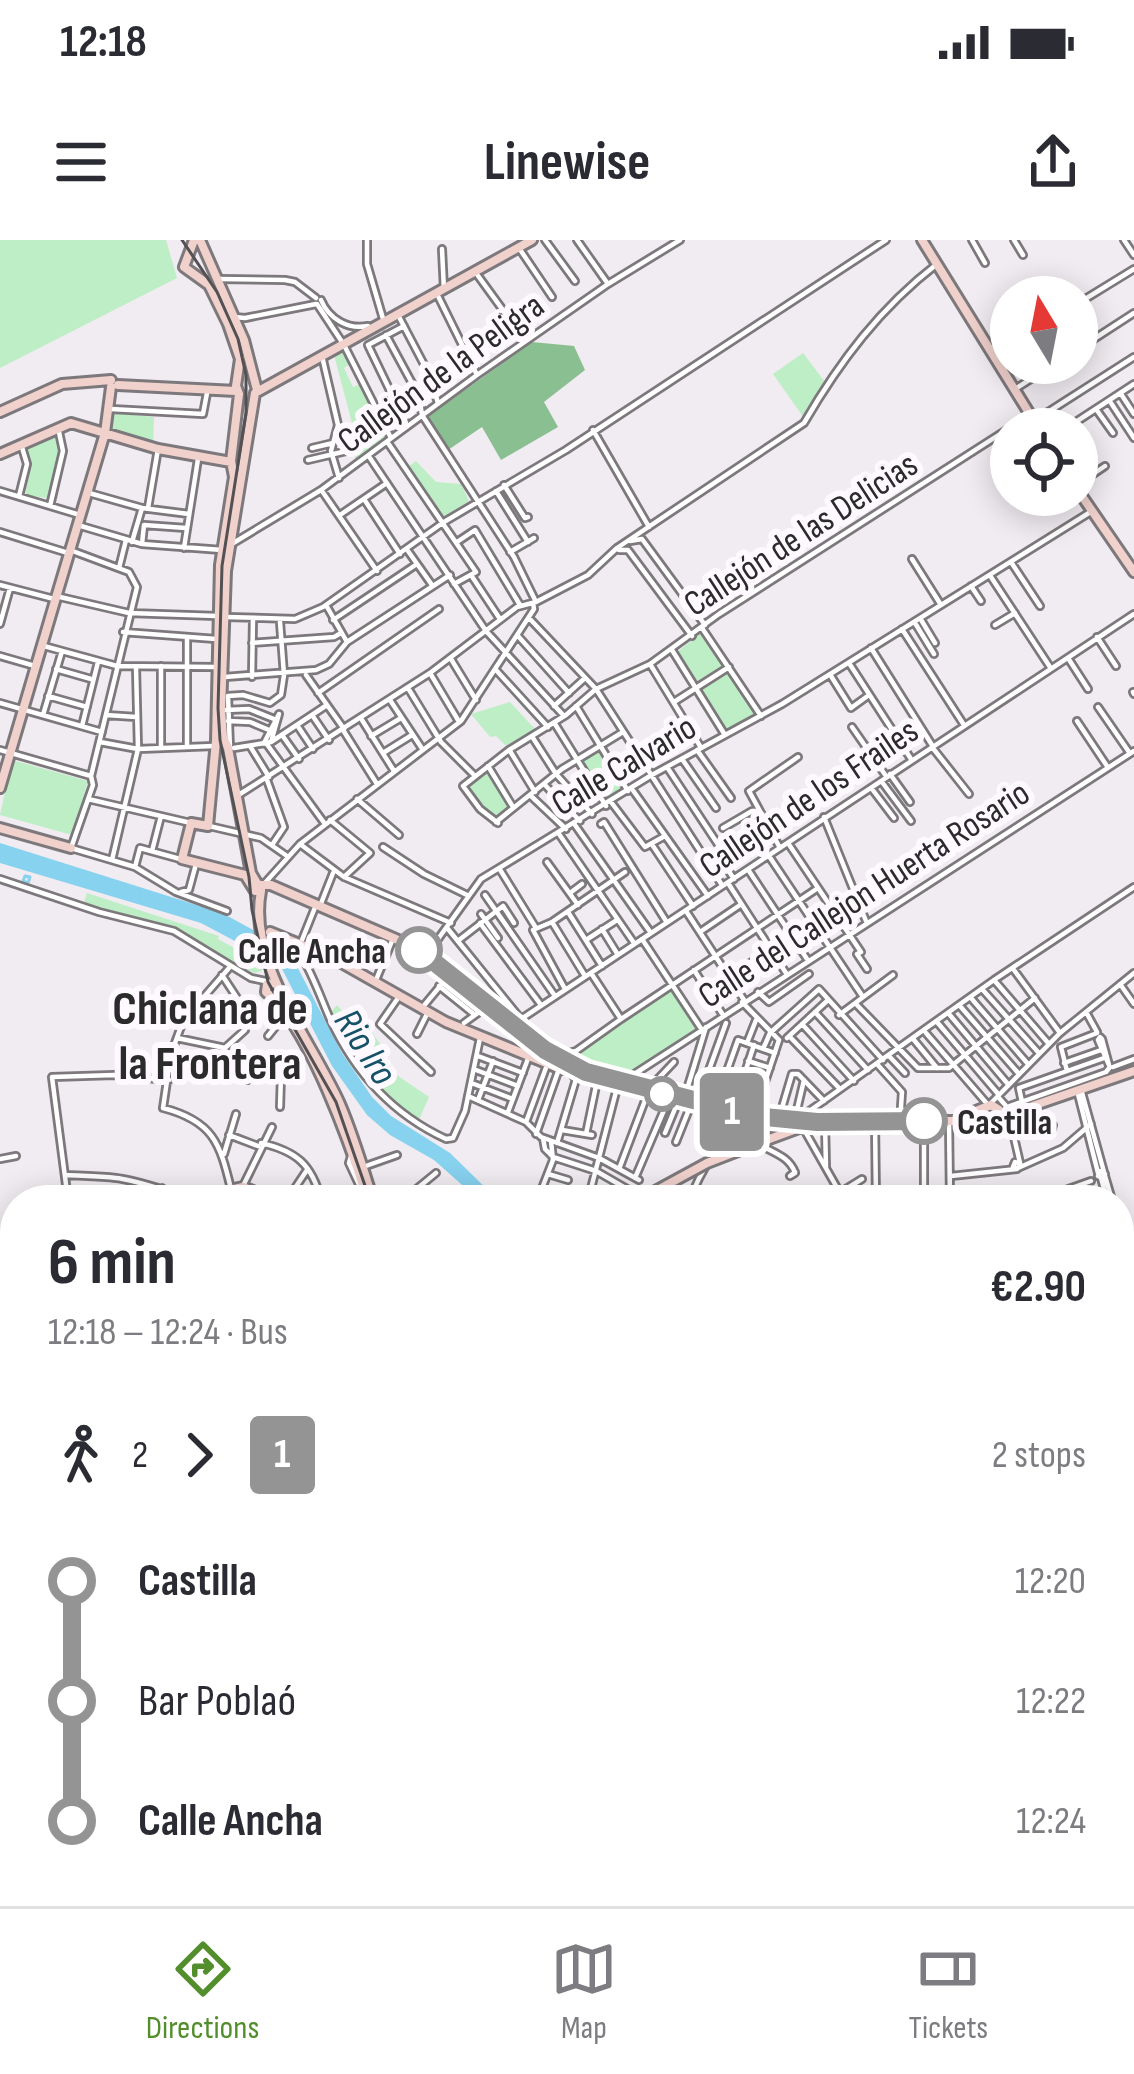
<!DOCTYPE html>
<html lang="en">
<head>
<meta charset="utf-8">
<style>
  body { margin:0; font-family:"Sofia Sans Condensed",sans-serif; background:#f2f2f3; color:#2b2b33; height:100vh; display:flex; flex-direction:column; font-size:45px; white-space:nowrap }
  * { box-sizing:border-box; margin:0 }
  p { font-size:39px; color:#7c7c81 }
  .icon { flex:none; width:66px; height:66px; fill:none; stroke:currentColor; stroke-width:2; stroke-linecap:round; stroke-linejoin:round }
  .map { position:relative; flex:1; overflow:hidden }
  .sheet { position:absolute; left:0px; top:945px; width:1134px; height:723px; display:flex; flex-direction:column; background:#fff; border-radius:48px 48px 0 0; box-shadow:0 6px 30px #0003 }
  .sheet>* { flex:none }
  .badge { padding:0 24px; border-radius:9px; font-size:42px; line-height:78px }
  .needle { width:78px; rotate:350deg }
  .controls { position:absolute; left:990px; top:36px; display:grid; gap:24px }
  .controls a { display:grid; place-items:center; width:108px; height:108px; border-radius:50%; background:#fff; box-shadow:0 6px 30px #0003; font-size:60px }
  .map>.badge { position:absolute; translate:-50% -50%; box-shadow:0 0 0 6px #fff }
  .legs { display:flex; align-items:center; gap:18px; height:132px; padding:0 48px; font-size:39px }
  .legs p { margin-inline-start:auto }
  .summary { display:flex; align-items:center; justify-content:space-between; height:204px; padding:0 48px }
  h1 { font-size:66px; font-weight:700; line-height:90px }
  ul { padding:0 48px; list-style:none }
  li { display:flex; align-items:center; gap:42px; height:120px; font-size:45px }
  li i { display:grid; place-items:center; width:18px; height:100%; margin:0 15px; background:currentColor }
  li i::after { content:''; width:30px; height:30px; margin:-15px; border:9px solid; border-radius:50%; background:#fff }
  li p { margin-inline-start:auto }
  li:first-child i { background:linear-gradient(#0000 50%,currentColor 0) }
  li:last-child i { background:linear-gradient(currentColor 50%,#0000 0) }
  .status { display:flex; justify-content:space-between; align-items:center; height:84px; padding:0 60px; background:#fff; direction:ltr }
  .status svg { height:33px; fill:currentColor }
  header { display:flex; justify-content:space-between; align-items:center; height:156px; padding:0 48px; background:#fff; font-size:54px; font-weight:700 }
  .menu { display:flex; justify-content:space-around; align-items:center; height:168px; border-top:3px solid #e1e1e2; background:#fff; font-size:33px; color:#7c7c81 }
  .menu a { display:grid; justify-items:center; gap:6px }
  .menu .current { color:#528e2c }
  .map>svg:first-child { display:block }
  .green { fill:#beeec5 }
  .forest { fill:#8abf92 }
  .water { fill:#87d2ef }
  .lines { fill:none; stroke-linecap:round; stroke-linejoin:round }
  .stream { stroke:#87d2ef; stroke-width:3 }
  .street-casing { stroke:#7c787c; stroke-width:10 }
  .secondary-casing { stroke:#7c787c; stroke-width:14 }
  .street { stroke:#fff; stroke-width:4.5 }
  .secondary { stroke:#f0d1cc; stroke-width:8 }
  .tram { stroke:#535153; stroke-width:3 }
  .secondary-bridge-casing { stroke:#7c787c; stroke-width:14; stroke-linecap:butt }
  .secondary-bridge { stroke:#f0d1cc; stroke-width:8 }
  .line-1-casing { stroke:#fff; stroke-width:27 }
  .line-1 { stroke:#949494; stroke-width:18 }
  .stop-1-dot { fill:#fff; stroke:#949494; stroke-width:6 }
  .labels { text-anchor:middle; stroke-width:12; stroke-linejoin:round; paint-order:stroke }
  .street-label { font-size:36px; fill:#2c2b2c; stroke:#fef9fe }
  .stop-label { font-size:36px; font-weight:bold; fill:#2c2b2c; stroke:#fef9fe; text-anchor:end }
  .water-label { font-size:39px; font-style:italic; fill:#155267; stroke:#fef9fe }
  .district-label { font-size:48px; font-weight:bold; fill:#2c2b2c; stroke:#fef9fe }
</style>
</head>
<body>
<div class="status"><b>12:18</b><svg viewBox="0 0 49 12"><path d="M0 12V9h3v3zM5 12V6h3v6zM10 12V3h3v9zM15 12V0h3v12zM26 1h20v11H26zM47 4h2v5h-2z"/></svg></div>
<header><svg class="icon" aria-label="menu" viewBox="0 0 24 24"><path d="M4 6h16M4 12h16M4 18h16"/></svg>Linewise<svg class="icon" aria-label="share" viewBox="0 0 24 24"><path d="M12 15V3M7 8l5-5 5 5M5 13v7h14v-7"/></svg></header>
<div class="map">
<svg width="1134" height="1666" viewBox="0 0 1134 1666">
  <rect width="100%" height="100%" fill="#f1ecf1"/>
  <!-- green -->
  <path class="green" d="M0 0H166L177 38 0 128Z
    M343 110 350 124 344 128 353 147 360 144 387 195 356 221 350 193 352 183 334 115Z
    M803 113 825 142 804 178 773 134Z
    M113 173 154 177 153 205 111 192Z
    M55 194 60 209 47 258 25 255 31 226 26 205Z
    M416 221 436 242 461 244 469 261 444 277 409 226Z
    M701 393 724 427 696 443 677 412Z
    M727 432 756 473 725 490 700 449Z
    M510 462 535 489 506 506 496 496 490 497 471 474Z
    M600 510 624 549 606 560 583 521Z
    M12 520 88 541 72 595 0 575Z
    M488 532 510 569 496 579 468 548Z
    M87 653 219 696 218 699 261 723 262 731 254 733 174 691 99 672 84 663Z
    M672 747 699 788 624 837 579 823 582 811Z
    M337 765 358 788 366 783 384 810 376 821 429 857 418 882C378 858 349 815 330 773Z
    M15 1000V1134L4 1126 7 1119 0 1115V1009Z"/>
  <!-- forest -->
  <path class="forest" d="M532 102 574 106 585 130 544 162 558 187 501 220 482 187 448 210 428 178 431 174Z"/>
  <!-- water -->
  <path class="water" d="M0 603 222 673 288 709 342 813 372 857 391 876 450 913 498 960H479L434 920 390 895 367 875 332 826 280 725 201 683 0 623Z"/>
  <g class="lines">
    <!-- stream -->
    <path class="stream" d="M25 636 30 637 28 643 23 641Z"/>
    <!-- street casing -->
    <g class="street-casing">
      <path id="street" d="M367 0V24L384 82
        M545 0 575 41
        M577 0 608 44
        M972 0 985 23
        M1014 0 1023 15
        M1124 0 1134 15
        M519 8 552 57
        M442 9 444 50
        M476 33 513 84
        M219 39 285 40 295 42 316 58
        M437 54 477 135
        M321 60C329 79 348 90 368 86
        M317 64 344 105 391 198
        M1077 64 1134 29
        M398 75 430 136 438 163
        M234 77 245 78 316 64
        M404 86 368 105 407 186
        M386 95 419 156 422 175 514 317 536 362
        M1077 110 1134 73
        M995 115 1011 106
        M322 116 338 185 331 211 339 238
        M1015 149 1056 123
        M1121 154 1134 174
        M1111 163 1134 198
        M111 169 203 174 207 153
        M1096 169 1113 193
        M1034 181 1134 117
        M1065 189 1134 144
        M593 190 649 287
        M388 203 476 332 454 344
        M312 208 333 203
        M370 218 486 391 564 476
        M308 220 351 210
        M504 245 525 278 528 277
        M1077 245 1105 226
        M0 251 80 275
        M322 251 377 331
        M496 251 528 302
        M89 253 142 268 189 274
        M19 256 27 224 21 204
        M364 259 400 314
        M50 266 63 211 59 192
        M148 268 158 209
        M340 275 387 243
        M81 286 142 304 222 310
        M0 292 68 313
        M630 301 642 299 705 385
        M132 302 142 268
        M457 302 475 290 520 365
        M142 304 144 285 186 288
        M230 305 321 250 477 135 608 44 680 0
        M184 308 198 219
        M70 310 129 332 137 347 91 536 93 545 71 608 135 627 176 652 227 671
        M619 310H628L692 396
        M408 311 432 345
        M510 312 534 298
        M912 319 941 365
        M1011 322 1040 366
        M119 328 126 300
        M471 335 500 379
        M991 337 1050 427
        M0 345 54 359
        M971 346 981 361
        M60 357 129 373 217 376
        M326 365 347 402
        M226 377 295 379 323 367 444 282 566 210 886 0
        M529 378 596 449 722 645
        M920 378 935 403
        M333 380 417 324
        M915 383 934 414
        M0 384 10 348
        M995 385 1015 373
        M702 388 761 476
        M902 389 964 485
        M123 392 216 399
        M518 396 569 453
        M187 397V505
        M1097 397 1116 426
        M252 403 334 397 341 393
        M44 406 117 426 215 427
        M871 408 932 505
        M672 410 725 495
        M0 416 35 426
        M1068 418 1088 449
        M451 419 476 460
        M849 423 911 519
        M650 424 700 506
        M161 426V508
        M56 429 91 439
        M496 430 548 487
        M430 433 458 480
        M306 435 344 489
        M831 436 851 468 869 455
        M225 437 316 430 329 424 347 402 450 335
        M252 437 253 379
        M408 448 441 502 473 534
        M1133 452 1134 454
        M318 453 439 369
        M48 456 87 467
        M390 460 423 510
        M674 462 729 427
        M0 463 102 492
        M554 466 585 438
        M576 466 628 551
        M1098 467 1129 512
        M226 470 249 469 274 479
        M43 475 62 411
        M106 475 136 477
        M312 475 329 500
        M362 480 394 531
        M228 481 250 482 269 490
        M1077 481 1107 526
        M555 484 606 566
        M297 485 313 509
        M82 486 98 422
        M852 487 886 536
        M343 490 377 544
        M282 495 299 519
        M371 496 401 478
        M533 498 556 534 592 574
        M100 502 138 509 214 506
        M264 503 279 474 271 502
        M266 503 325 584
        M250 506 269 537
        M932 507 969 554
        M234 508 271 502 327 465
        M230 509 228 456 243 455 270 463 281 455 284 435 280 382
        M0 510 91 536
        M697 510 731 558
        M510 511 535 552
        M383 513 412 495
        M682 519 716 568
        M488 526 513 567
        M667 527 725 615 720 618 734 639
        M890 534 910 562
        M267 540 284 587 272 605
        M882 542 911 581
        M544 544 580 581
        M632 549 708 656
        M872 549 894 578
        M236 552 240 554 430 433 517 367 536 362 588 335 617 308 804 183C840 121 880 68 937 24
        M531 556 566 589
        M88 559 191 583
        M357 559 399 595
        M611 562 645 607 663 597
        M824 577 866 681
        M330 580 370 613 344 637
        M496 582 562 529 623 492
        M498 583 480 569 463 546 509 510 566 475 596 449 650 424 719 374 1030 175
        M601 584 604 582 666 681
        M575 585 651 693
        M209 586 261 598 287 616
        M723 588 752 571H760
        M559 594 634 703
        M788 603 861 712 857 714 867 729
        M300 604 344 637 451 683
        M653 606 693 666
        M383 607 424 634 467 655
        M780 608 749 551 798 517
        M152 611 161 576
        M769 616 863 757
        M112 620 138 509 136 427
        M547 622 578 665
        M135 627 140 608 180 619
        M499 628 536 688
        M749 631 807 719
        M0 639 99 672 174 691 251 738 270 742
        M728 643 786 733
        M264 644 300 604 461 481 534 369 533 363
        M181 652 189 650 196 624
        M570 653 582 644
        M485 655 555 756
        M316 665 298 710C312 732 320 756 330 779 355 833 392 874 446 899L453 898 465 871 480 798
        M320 666 333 633
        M686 671 744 760
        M568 672 602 726
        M481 674 498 698
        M552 682 585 736
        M480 683 541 765
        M448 689 520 778
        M602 689 618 715
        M700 692 740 665
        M642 699 702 790
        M459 700 503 666 514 683
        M586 700 617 680
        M428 713 481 639 650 536 782 464 1092 271
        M229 728 183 781 171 814 163 868C213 881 220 903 231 949
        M694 730 723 775
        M1014 730 1060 793
        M591 733 621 779
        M222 735 237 758 245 790 225 808
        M729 737 770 710
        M376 740 392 701
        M994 740 1049 804
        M1120 744 1134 764
        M439 746 475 775
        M565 749 533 690 552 682 625 632
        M982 749 1038 812
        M758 752 769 762 809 734
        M398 758 380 784 431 832
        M971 758 1028 824
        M742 762 779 800
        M856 764 918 828H949L1035 758
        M960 766 1019 834
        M422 768 451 733
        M815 772 868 830
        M1086 772 1097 792
        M949 774 1007 843
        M839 775 893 735
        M937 782 999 855
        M464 783 489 765
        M802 784 854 841
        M512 785 1134 374
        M926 793 989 866
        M417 794 428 772
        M268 796 285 775
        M790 797 840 849
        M1100 797 1102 799 1109 825 1098 800Z
        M177 798 225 808
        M787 798 827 761
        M914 800 937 828
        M747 803 756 780
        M763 809 770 793 819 749 883 820
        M171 814 220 825 248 840
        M478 816 523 833
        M889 816 905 833
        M555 817 576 811
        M748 821 770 828
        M562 823 569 821 576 811 621 779 818 648
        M1064 823 1101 810
        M877 824 902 852 900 881
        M1113 827 1134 819
        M476 830 518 846
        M1067 831 1061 807 1097 793
        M743 836 765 843
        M622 842 1134 511
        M474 844 513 859
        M1081 849 1104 932
        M1077 850 1098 933
        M654 851 656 841 674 822
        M738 852 759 860 779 800
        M468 856 526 882 541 897 599 918 639 940
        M999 858 1007 867 1106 832 1110 827
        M684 859 706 787
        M478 860 493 821
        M992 862 1060 793 1134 733
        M1022 862 1019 848 1104 818
        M697 863 726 783
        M715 865 738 800 775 813
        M280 867 281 835
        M508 872 529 816
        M732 872 754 805
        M796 874 804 840
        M1002 877 1014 897 1020 923
        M779 878 792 834H798L824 861
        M798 879 994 740 1134 647
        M875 881 876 960
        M526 882 547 825
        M825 882 826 928
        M949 882 950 960
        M1049 884 1053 885 1052 889 1048 888Z
        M802 886 844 960
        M562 890 592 895
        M665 893 679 859
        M536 894 559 829
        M586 894 597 841
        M746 894C760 911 788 911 795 933L790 936 795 932
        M229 895 258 906
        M1014 897 1047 886
        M543 898 545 909 553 917 596 931 629 950
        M676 902 692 862
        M261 903C296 911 312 924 321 960
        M557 903 577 836
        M352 913 349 923 362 951
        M224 914 236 874
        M0 919 16 916
        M1015 922 1020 924 1018 928 1013 927Z
        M363 927 397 915
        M1018 928 1063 908 1091 884
        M619 929 649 850
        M1101 931 1105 934 1102 938 1098 936Z
        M548 934 568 940
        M66 935C82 936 99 936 116 938 147 941 203 968 231 955
        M951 936 1017 929
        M1105 936 1112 960
        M635 938 670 856
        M1101 938 1107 960
        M243 946 272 887
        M693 952C707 917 725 895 764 888
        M841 952 862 939
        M539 956 553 920 551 901
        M68 960 52 837 114 835 169 840
        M157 960 162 948
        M287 960 307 930
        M403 960 436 933
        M588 960 618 844
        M924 960V881
        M998 960 1060 952 1091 941
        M0 1006 15 998
        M0 1127 15 1137
        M0 1165 15 1171
        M0 1183 15 1189
        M0 1202 15 1208
        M0 1217 15 1223
        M0 1243 15 1247
        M0 1270 15 1276
        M0 1293 9 1296
        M13 1336 15 1338
        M0 1352 15 1362
        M1119 1354 1134 1377
        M0 1377 15 1386
        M0 1404 15 1412
        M1119 1419 1134 1411
        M1119 1429 1134 1457
        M0 1441 15 1445
        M0 1459 15 1463
        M15 1484 0 1481V1492L15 1495
        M1119 1505 1134 1497
        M1119 1532 1132 1558
        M1119 1575 1131 1564
        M1119 1644 1134 1636
        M490 1653 500 1666
        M968 1653V1666
        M144 1666V1653
        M1078 1666 1102 1653"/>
    </g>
    <!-- secondary casing -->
    <g class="secondary-casing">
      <path id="secondary" d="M194 0 184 27 209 45 228 84 240 119 236 146 239 154
        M200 0 244 100 257 150
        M922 0 1039 189
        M118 145 236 151
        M239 154 231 221 234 237 220 325 216 501 208 586 191 583 182 619 245 635 255 651 261 650
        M0 172 62 144 111 140
        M0 214 71 183 158 209 231 222
        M1077 249 1134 332
        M55 361 105 193 111 147
        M0 548 55 361
        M0 588 71 608
        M258 645H271L428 713 553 820 583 833 732 872 794 881H952L993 879 1012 873
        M258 645 251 633 228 508 223 497 221 469 226 331 255 153 532 0
        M261 651C247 723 312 801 340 864 353 894 363 928 373 960
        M270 692 331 717 446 782 561 829
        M276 743 267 744 266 752C309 786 351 907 368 960
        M575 835 612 844
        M1012 873 1134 831
        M756 877 765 885 761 898
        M961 877 991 865 999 870 996 878
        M764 901 810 884
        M232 949 235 951 233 954 229 952Z
        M234 949 243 947 274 960
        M1119 1330H1134
        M391 1653 393 1666
        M944 1653V1666"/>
    </g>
    <!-- street -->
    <use href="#street" class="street"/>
    <!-- secondary -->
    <use href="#secondary" class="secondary"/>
    <!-- tram -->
    <path class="tram" d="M182 0 217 52 238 99 246 135V173L222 326 218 468 220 500 249 637 252 670 268 742 336 862 370 960"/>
    <!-- secondary-bridge casing -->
    <g class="secondary-bridge-casing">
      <path id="secondary-bridge" d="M639 960 707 923 764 901"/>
    </g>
    <!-- secondary-bridge -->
    <use href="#secondary-bridge" class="secondary-bridge"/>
  </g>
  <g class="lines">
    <!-- line-1 casing -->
    <g class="line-1-casing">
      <path id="line-1" d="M419 710 545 810 586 832 755 876 817 882 924 881"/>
    </g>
    <!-- line-1 -->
    <use href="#line-1" class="line-1"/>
  </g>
  <!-- markers -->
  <g class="stop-1-dot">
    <circle cx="419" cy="710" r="21"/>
    <circle cx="662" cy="854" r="15"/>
    <circle cx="924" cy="881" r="21"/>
  </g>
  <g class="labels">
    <!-- street labels -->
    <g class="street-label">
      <text transform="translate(440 132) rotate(-36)" y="13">Callejón de la Peligra</text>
      <text transform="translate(800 293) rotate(-33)" y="13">Callejón de las Delicias</text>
      <text transform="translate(623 524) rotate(-31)" y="13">Calle Calvario</text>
      <text transform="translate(808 557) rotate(-34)" y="13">Callejón de los Frailes</text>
      <text transform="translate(863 653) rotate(-33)" y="13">Calle del Callejon Huerta Rosario</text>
    </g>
    <!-- stop labels -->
    <g class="stop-label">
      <text x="386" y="723">Calle Ancha</text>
      <text x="957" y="894" text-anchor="start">Castilla</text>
    </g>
    <!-- water labels -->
    <g class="water-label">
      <text transform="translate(367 806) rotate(57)" y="14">Rio Iro</text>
    </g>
    <!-- district labels -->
    <g class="district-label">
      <text x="210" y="784">Chiclana de<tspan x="210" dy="55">la Frontera</tspan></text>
    </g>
  </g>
</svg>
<div class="controls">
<a><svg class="needle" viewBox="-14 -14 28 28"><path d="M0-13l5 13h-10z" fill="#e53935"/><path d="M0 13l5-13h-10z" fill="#7c7c81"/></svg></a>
<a><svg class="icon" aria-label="locate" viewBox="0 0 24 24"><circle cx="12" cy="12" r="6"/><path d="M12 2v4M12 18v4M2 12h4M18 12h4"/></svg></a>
</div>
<b class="badge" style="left:732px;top:872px;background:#949494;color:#fff">1</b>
<section class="sheet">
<div class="summary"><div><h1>6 min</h1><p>12:18 – 12:24 · Bus</p></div><b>€2.90</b></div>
<div class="legs"><svg class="icon" aria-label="walk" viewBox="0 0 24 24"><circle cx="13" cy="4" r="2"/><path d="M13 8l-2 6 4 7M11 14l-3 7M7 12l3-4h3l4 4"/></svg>2<svg class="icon" aria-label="forward" viewBox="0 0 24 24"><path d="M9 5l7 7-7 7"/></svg><b class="badge" style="background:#949494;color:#fff">1</b><p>2 stops</p></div>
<ul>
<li><i style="color:#949494"></i><b>Castilla</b><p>12:20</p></li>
<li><i style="color:#949494"></i><span>Bar Poblaó</span><p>12:22</p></li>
<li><i style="color:#949494"></i><b>Calle Ancha</b><p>12:24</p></li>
</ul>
</section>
</div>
<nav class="menu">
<a class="current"><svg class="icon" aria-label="directions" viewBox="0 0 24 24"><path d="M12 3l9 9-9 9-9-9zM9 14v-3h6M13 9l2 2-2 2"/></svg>Directions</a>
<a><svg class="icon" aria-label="map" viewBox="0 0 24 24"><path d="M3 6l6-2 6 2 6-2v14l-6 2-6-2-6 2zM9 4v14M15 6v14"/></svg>Map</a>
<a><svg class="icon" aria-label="tickets" viewBox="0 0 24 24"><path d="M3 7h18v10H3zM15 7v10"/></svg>Tickets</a>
</nav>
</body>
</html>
